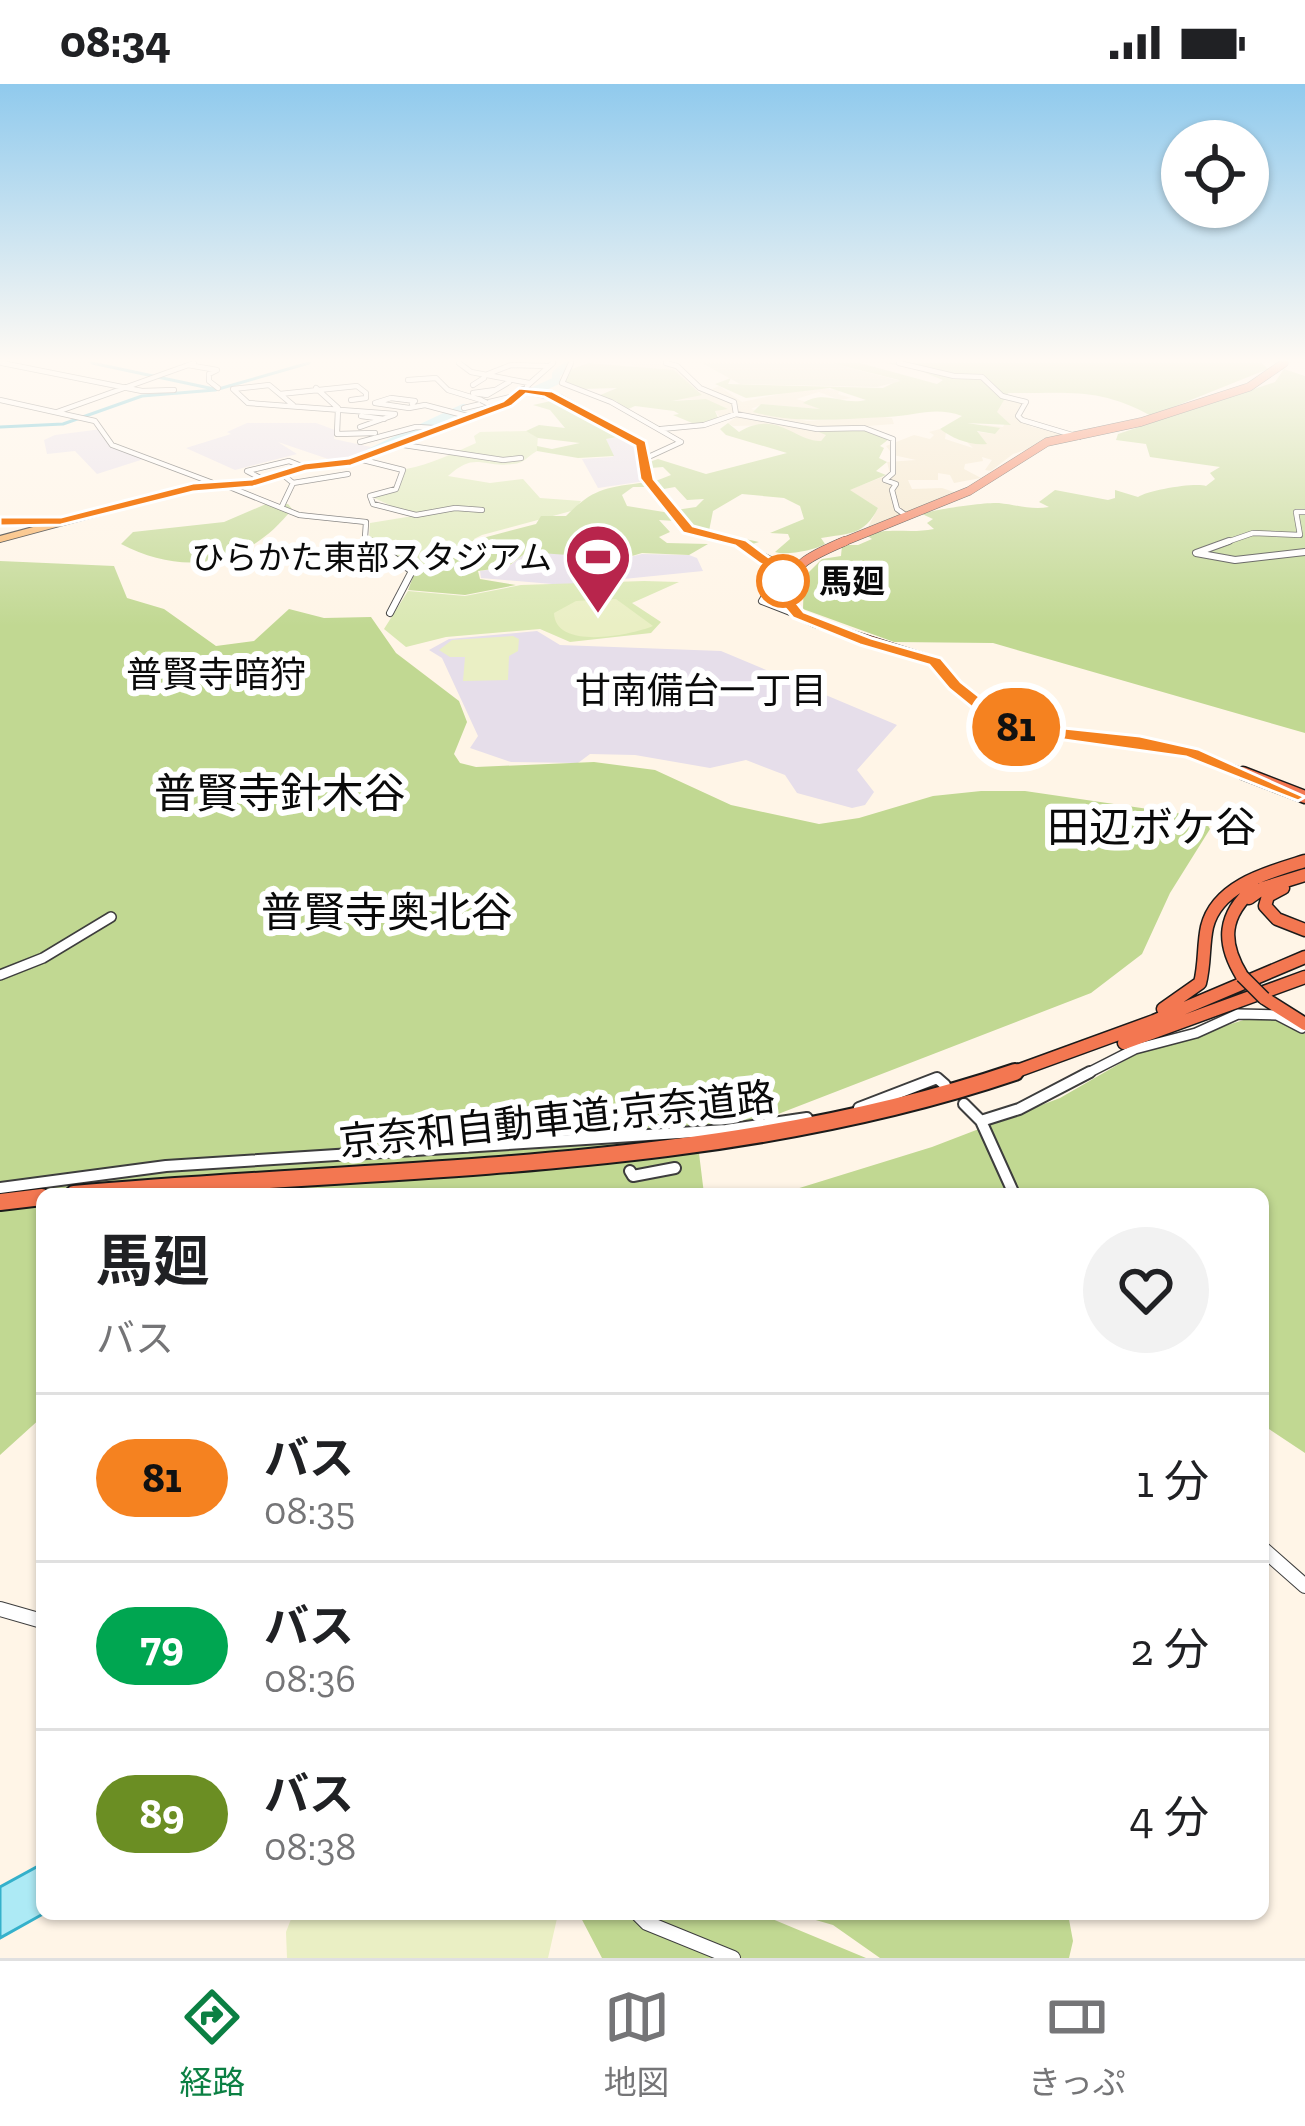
<!DOCTYPE html>
<html lang="ja">
<head>
<meta charset="utf-8">
<style>
  body { margin:0; font-family:"Zilla Slab","Noto Sans JP",serif; background:#f2f2f2; color:#202124; height:100vh; display:flex; flex-direction:column; font-size:45px; white-space:nowrap }
  * { box-sizing:border-box; margin:0 }
  p { font-size:39px; color:#757577 }
  .icon { flex:none; width:66px; height:66px; fill:none; stroke:currentColor; stroke-width:2; stroke-linecap:round; stroke-linejoin:round }
  .map { position:relative; flex:1; overflow:hidden }
  .panel { position:absolute; left:36px; top:1104px; width:1233px; height:732px; display:flex; flex-direction:column; background:#fff; border-radius:18px; box-shadow:0 3px 9px #0004 }
  .panel>* { flex:none }
  .badge { padding:0 24px; border-radius:39px; font-size:42px; line-height:78px }
  .controls { position:absolute; left:1161px; top:36px; display:grid; gap:24px }
  .controls a { display:grid; place-items:center; width:108px; height:108px; border-radius:50%; background:#fff; box-shadow:0 3px 9px #0004; font-size:60px }
  .map>.badge { position:absolute; translate:-50% -50%; box-shadow:0 0 0 6px #fff }
  .round { display:grid; place-items:center; flex:none; width:126px; height:126px; border-radius:63px; background:#f2f2f2 }
  .summary { display:flex; align-items:center; justify-content:space-between; height:204px; padding:0 60px }
  h1 { font-size:57px; font-weight:700; line-height:90px }
  ul { padding:0; list-style:none }
  li { display:flex; align-items:center; gap:36px; height:168px; padding:0 60px; border-top:3px solid #e0e0e0 }
  li div { flex:1 }
  li b { display:block; font-size:45px }
  li em { font-style:normal }
  li .badge { min-width:132px; font-weight:700; text-align:center }
  .status { display:flex; justify-content:space-between; align-items:center; height:84px; padding:0 60px; background:#fff; direction:ltr }
  .status svg { height:33px; fill:currentColor }
  .dock { display:flex; justify-content:space-around; align-items:center; height:168px; border-top:3px solid #e0e0e0; background:#fff; font-size:33px; color:#757577 }
  .dock a { display:grid; justify-items:center; gap:6px }
  .dock .selected { color:#0b8043 }
  .map>svg:first-child { display:block }
  .industrial { fill:#e6deea }
  .farmland { fill:#f3e6c9 }
  .green { fill:#dae8b3 }
  .forest { fill:#c1d892 }
  .cemetery { fill:#dbdebb }
  .pitch { fill:#eaefc4 }
  .water { fill:#adeaf5; stroke:#35b1cb; stroke-width:3 }
  .lines { fill:none; stroke-linecap:round; stroke-linejoin:round }
  .stream { stroke:#35b1cb; stroke-width:3 }
  .river { stroke:#adeaf5; stroke-width:8 }
  .minor-far4-casing { stroke:#3d3d3d; stroke-width:6 }
  .minor-far3-casing { stroke:#3d3d3d; stroke-width:8 }
  .minor-far2-casing { stroke:#3d3d3d; stroke-width:12 }
  .minor-far1-casing { stroke:#3d3d3d; stroke-width:14 }
  .minor-casing { stroke:#3d3d3d; stroke-width:16 }
  .major-far1-casing { stroke:#1b1b1b; stroke-width:8 }
  .major-casing { stroke:#1b1b1b; stroke-width:9 }
  .highway-far3-casing { stroke:#1b1b1b; stroke-width:9 }
  .highway-far2-casing { stroke:#1b1b1b; stroke-width:10 }
  .highway-far1-casing { stroke:#1b1b1b; stroke-width:15 }
  .highway-casing { stroke:#1b1b1b; stroke-width:20 }
  .minor-far4 { stroke:#fff; stroke-width:4.5 }
  .minor-far3 { stroke:#fff; stroke-width:6 }
  .minor-far2 { stroke:#fff; stroke-width:9 }
  .minor-far1 { stroke:#fff; stroke-width:10 }
  .minor { stroke:#fff; stroke-width:14 }
  .major-far1 { stroke:#f8b05f; stroke-width:6 }
  .major { stroke:#f8b05f; stroke-width:8 }
  .highway-far3 { stroke:#f37751; stroke-width:8 }
  .highway-far2 { stroke:#f37751; stroke-width:9 }
  .highway-far1 { stroke:#f37751; stroke-width:12 }
  .highway { stroke:#f37751; stroke-width:16 }
  .minor-bridge-casing { stroke:#3d3d3d; stroke-width:6; stroke-linecap:butt }
  .highway-bridge-casing { stroke:#1b1b1b; stroke-width:15; stroke-linecap:butt }
  .minor-bridge { stroke:#fff; stroke-width:4.5 }
  .highway-bridge { stroke:#f37751; stroke-width:12 }
  .line { fill:#f58220; stroke:#fff; stroke-width:3 }
  .stop-dot { fill:#fff; stroke:#f58220; stroke-width:6 }
  .labels { text-anchor:middle; stroke-width:12; stroke-linejoin:round; paint-order:stroke }
  .far-poi-label { font-size:33px; fill:#0a0a0a; stroke:#fff; text-anchor:end }
  .far-stop-label { font-size:33px; font-weight:bold; fill:#0a0a0a; stroke:#fff; text-anchor:start }
  .far-neighbourhood-label { font-size:36px; fill:#0a0a0a; stroke:#fff }
  .street-label { font-size:39px; fill:#0a0a0a; stroke:#fff }
  .neighbourhood-label { font-size:42px; fill:#0a0a0a; stroke:#fff }
</style>
</head>
<body>
<div class="status"><b>08:34</b><svg viewBox="0 0 49 12"><path d="M0 12V9h3v3zM5 12V6h3v6zM10 12V3h3v9zM15 12V0h3v12zM26 1h20v11H26zM47 4h2v5h-2z"/></svg></div>
<div class="map">
<svg width="1305" height="1874" viewBox="0 0 1305 1874">
  <rect width="100%" height="100%" fill="#fff5e7"/>
  <!-- industrial -->
  <path class="industrial" d="M247 339H316L335 346 334 355 371 363 352 377 337 378 278 358 297 370 235 386 186 364 231 350 227 348Z
    M102 345 111 362 147 374 97 390 75 367 47 370 44 356 55 351Z
    M628 352 639 360 645 397 598 404 582 375 613 373 606 355Z
    M552 469 621 475 642 470 689 471 697 474 703 487 564 501 481 494 480 487 508 483 523 471Z
    M537 547 560 561 721 567 897 641 857 686 874 708 865 721 852 724 797 709 785 691 746 676 710 684 635 671 590 670 578 679 511 678 470 664 478 652 442 574 429 566 449 555Z"/>
  <!-- farmland -->
  <path class="farmland" d="M629 279 674 281 708 307 719 302 742 318 808 304 840 306 838 310 851 314 840 316 819 308 796 315 821 322 820 325 762 320 751 325 807 337 874 332 892 334 894 340 815 346 827 350 821 357 808 358 774 341 733 342 728 339 739 331 737 319 735 329 721 335 706 315 669 316 700 308 653 284 640 285Z
    M1003 314 1022 318 1015 332 1032 343 1072 351 1013 370 991 387 985 386 992 376 982 373 983 377 965 380 964 385 981 394 954 399 950 391 938 389V396H908L912 405 942 404 957 409 868 443 878 424 849 406 890 390 887 378 916 376 893 371 886 362 914 351 930 355 934 351 929 348 940 345 946 348 945 355 973 364 964 355 986 359 970 347 994 350 984 341 967 339 1003 343 1006 337 996 328Z"/>
  <!-- green -->
  <path class="green" d="M526 347 538 350 537 367C526 373 525 379 513 380 481 384 476 367 448 392L490 399 523 395 540 414 581 417 575 426 482 451 474 455 479 461 473 467 414 486 369 454 370 439 413 432 372 413 399 405 406 385C431 380 452 370 476 359L474 352 480 348Z
    M644 497 679 498 632 519 661 538 651 549 570 558 540 545 446 553 406 563 384 545 408 507 465 512 521 501Z"/>
  <!-- forest -->
  <path class="forest" d="M588 279 674 286 702 311 672 317 706 315 728 325 715 327 718 334 697 341 673 331 679 330 674 327 635 322 626 326 616 317 598 312 617 304 581 305 565 298 569 286Z
    M831 279H860L937 300 943 296 913 284 885 279H1262L1268 285 1151 332C1098 302 1065 310 1008 309L997 328 1011 341 967 339 1000 344 995 350 977 347 987 360C970 362 952 354 940 345L962 332C934 322 916 332 887 333 842 335 798 340 753 328L761 320 820 325 803 319C825 305 843 322 866 316L830 304 746 314 715 300 731 294 728 300 883 304 899 296Z
    M1284 285 1305 292V649L993 559 894 558 803 525 804 493 822 475 841 472 842 461H858L872 455 866 451C890 443 910 450 934 445L927 439 933 435 922 430C936 425 985 418 999 419 1017 421 1031 426 1049 423L1039 418 1055 406 1108 416 1115 414V406L1138 413C1148 406 1196 398 1206 402L1215 395 1210 389 1220 383 1150 373 1146 360 1116 356 1118 350 1275 298Z
    M551 317 605 340 602 345 623 352 606 355 614 372 578 374 537 367V362L552 365 580 359 538 354 526 347 539 341 565 344 550 326 533 321Z
    M728 339 739 348C777 325 795 358 821 357L826 351 814 346 863 345 889 355 880 362 884 364 879 374 887 378 876 387 886 391 850 406 878 424C864 452 849 449 821 454L825 460C815 466 786 472 775 468L790 455 788 450 770 449 804 435 800 422 784 414 742 410 713 427 709 447 759 458 749 461 698 447 676 426 696 423 704 415 687 416 675 403 658 406 653 398 671 391 663 383 650 384 649 378 658 375 706 390 787 369 726 351 720 345Z
    M647 398 650 403H633L622 411 627 422 670 429 675 437 659 436 670 448 659 453 667 459 708 460 689 471 642 469 622 475 527 468 507 483 478 487 480 495 516 501 465 511 408 506 415 488 483 463 479 455 536 440 541 432H566C594 404 604 404 647 398Z
    M266 420H288L292 425C248 482 184 493 121 460L133 448 224 438Z
    M0 477 114 482 127 514 164 525 216 562 254 557 289 525 324 534 371 533 396 569 459 617 467 638 454 670 460 679 476 683 594 678 655 686 731 721 819 740 859 734 933 712 981 707H1025L1203 733 1210 745 1170 809 1142 870 1091 909 698 1061 704 1110H42V1333L0 1371Z
    M1250 934H1272L1305 950V1369L1263 1341V1110H780L932 1063 1060 1014 1138 969Z
    M579 1830H760L866 1874H602Z
    M795 1830H1068L1073 1857 1069 1874H880L833 1841Z"/>
  <!-- cemetery -->
  <path class="cemetery" d="M702 279H830L901 297 877 303 740 300Z"/>
  <!-- pitch -->
  <path class="pitch" d="M616 515 653 542C629 552 555 566 554 529L576 517Z
    M513 552 519 555 518 567 509 572 508 596 463 597 465 573H450L439 566 452 556Z
    M293 1830H558L548 1874H287L286 1848Z"/>
  <!-- water -->
  <path class="water" d="M42 1780 43 1830 0 1854V1803Z"/>
  <g class="lines">
    <!-- stream -->
    <path class="stream" d="M92 279 214 305
      M0 343 63 340 142 312 215 306 309 279"/>
    <!-- river -->
    <path class="river" d="M536 306 556 297V290L570 279
      M360 373 463 324"/>
    <!-- minor-far4 casing -->
    <g class="minor-far4-casing">
      <path id="minor-far4" d="M2 279 142 307 174 306
        M459 279 471 288 529 299
        M571 279 562 299 611 318 681 358 644 375
        M666 279 677 282 700 304 734 318 736 330
        M899 279 954 292 982 293 1002 312 1026 318 1018 332 1022 336 1079 353
        M188 281 217 286 209 290V297L218 304
        M488 290 511 281 547 282
        M408 296 436 294 448 306 481 316
        M473 301 484 294
        M527 302 553 279
        M316 304 338 324 337 350 375 349
        M495 306 473 309 487 311 509 298
        M280 310 357 302 366 309V314L351 316
        M0 316 95 337 112 361 221 402
        M412 320 415 317 391 314 375 319 409 324 425 321
        M293 321 269 301 233 305 248 319 395 330
        M425 321 467 332
        M464 324 519 311
        M57 328 194 279
        M361 332 384 335
        M360 343 394 331
        M661 345 704 341 736 330 817 345 864 344 893 355V389L885 396 896 400 892 406 897 425 904 430
        M360 358 416 343 435 344
        M397 360 503 376 521 374
        M359 375 403 386 396 405 370 412 373 420 416 431 455 424 482 426
        M282 390 293 399 282 422
        M264 396 247 387 289 377 304 383
        M293 399 348 390
        M227 402 299 431 366 438 365 454 374 460
        M0 437H61
        M1221 460 1253 449 1300 451 1296 428H1305"/>
    </g>
    <!-- minor-far3 casing -->
    <g class="minor-far3-casing">
      <path id="minor-far3" d="M370 457 412 487 390 529
        M1229 457 1196 469 1235 476 1305 468
        M772 480 775 496 762 517 798 531
        M1000 636 991 642 1008 654 1041 658 1047 651"/>
    </g>
    <!-- minor-far2 casing -->
    <g class="minor-far2-casing">
      <path id="minor-far2" d="M0 891 43 874 111 833
        M1084 991 1135 965 1196 949 1238 930 1277 931 1302 944"/>
    </g>
    <!-- minor-far1 casing -->
    <g class="minor-far1-casing">
      <path id="minor-far1" d="M964 1020 981 1037 1014 1110
        M859 1024 937 994 945 1001
        M981 1037 1019 1025 1090 988
        M630 1087 633 1092 675 1084
        M0 1104 166 1082 726 1046 807 1034"/>
    </g>
    <!-- minor casing -->
    <g class="minor-casing">
      <path id="minor" d="M1263 1465 1305 1502
        M0 1525 42 1537
        M638 1830 647 1839 733 1874"/>
    </g>
    <!-- major-far1 casing -->
    <g class="major-far1-casing">
      <path id="major-far1" d="M0 455 193 403 253 399 306 383 351 378 508 319 523 306 560 314 641 360 647 395 688 446 742 460"/>
    </g>
    <!-- major casing -->
    <g class="major-casing">
      <path id="major" d="M733 457 790 487"/>
    </g>
    <!-- highway-far3 casing -->
    <g class="highway-far3-casing">
      <path id="highway-far3" d="M838 460 969 407 1047 358 1141 338 1249 303 1284 279"/>
    </g>
    <!-- highway-far2 casing -->
    <g class="highway-far2-casing">
      <path id="highway-far2" d="M845 457C815 470 794 478 780 509L798 531 815 539 935 577 955 602 1022 645 1140 658 1191 669 1251 692"/>
    </g>
    <!-- highway-far1 casing -->
    <g class="highway-far1-casing">
      <path id="highway-far1" d="M1243 689 1305 713
        M1283 804 1268 812 1265 822 1277 835 1305 846
        M1249 814 1263 804 1305 791
        M1242 892C1221 858 1223 831 1254 804
        M1264 914 1305 940
        M1163 925 1200 899C1205 880 1203 861 1207 843 1217 801 1270 788 1305 777
        M1124 959 1305 893
        M1006 991 1154 937 1305 873"/>
    </g>
    <!-- highway casing -->
    <g class="highway-casing">
      <path id="highway" d="M74 1110C387 1082 714 1090 1015 988
        M0 1118 42 1113"/>
    </g>
    <!-- minor-far4 -->
    <use href="#minor-far4" class="minor-far4"/>
    <!-- minor-far3 -->
    <use href="#minor-far3" class="minor-far3"/>
    <!-- minor-far2 -->
    <use href="#minor-far2" class="minor-far2"/>
    <!-- minor-far1 -->
    <use href="#minor-far1" class="minor-far1"/>
    <!-- minor -->
    <use href="#minor" class="minor"/>
    <!-- major-far1 -->
    <use href="#major-far1" class="major-far1"/>
    <!-- major -->
    <use href="#major" class="major"/>
    <!-- highway-far3 -->
    <use href="#highway-far3" class="highway-far3"/>
    <!-- highway-far2 -->
    <use href="#highway-far2" class="highway-far2"/>
    <!-- highway-far1 -->
    <use href="#highway-far1" class="highway-far1"/>
    <!-- highway -->
    <use href="#highway" class="highway"/>
    <!-- minor-bridge casing -->
    <g class="minor-bridge-casing">
      <path id="minor-bridge" d="M481 316 487 319"/>
    </g>
    <!-- highway-bridge casing -->
    <g class="highway-bridge-casing">
      <path id="highway-bridge" d="M1242 892 1264 914"/>
    </g>
    <!-- minor-bridge -->
    <use href="#minor-bridge" class="minor-bridge"/>
    <!-- highway-bridge -->
    <use href="#highway-bridge" class="highway-bridge"/>
  </g>
  <!-- sky -->
  <linearGradient id="sky" x2="0" y2="1"><stop stop-color="#90caed"/><stop offset="0.51" stop-color="#fffaf4"/><stop offset="1" stop-color="#fffaf4" stop-opacity="0"/></linearGradient>
  <rect width="1305" height="542" fill="url(#sky)"/>
  <!-- line -->
  <path class="line" d="M519 304 552 307 646 357 654 395 693 442 746 456 770 474 796 484 788 508 804 528 871 554 941 574 961 598 994 624 1026 640 1140 652 1198 665 1305 713 1298 717 1186 673 1015 649 981 631 949 605 929 581 860 561 793 534 772 509 782 489 760 480 735 462 683 449 640 395 635 362 544 313 526 310 512 322 351 382 306 387 253 403 193 408 61 441 0 442V433H61L193 399 252 395 304 379 349 374 503 317Z"/>
  <!-- icons -->
  <defs>
    <g id="stadium-pin" transform="scale(3.45)"><path d="M0 17L-7.5 6A9.5 9.5 0 1 1 7.5 6Z" fill="#b8254c" stroke="#fff"/><path d="M0-5a6.5 5 0 1 0 0 10a6.5 5 0 1 0 0-10ZM-3.5-1.8h7v3.6h-7Z" fill="#fff"/></g>
  </defs>
  <g fill-rule="evenodd">
    <use href="#stadium-pin" x="598" y="473"/>
  </g>
  <!-- markers -->
  <circle class="stop-dot" cx="783" cy="497" r="24"/>
  <g class="labels">
    <!-- far-poi labels -->
    <g class="far-poi-label">
      <text x="552" y="485">ひらかた東部スタジアム</text>
    </g>
    <!-- far-stop labels -->
    <g class="far-stop-label">
      <text x="819" y="509">馬廻</text>
    </g>
    <!-- far-neighbourhood labels -->
    <g class="far-neighbourhood-label">
      <text x="216" y="603">普賢寺暗狩</text>
      <text x="701" y="619">甘南備台一丁目</text>
    </g>
    <!-- street labels -->
    <g class="street-label">
      <text transform="translate(557 1035) rotate(-6)" y="14">京奈和自動車道;京奈道路</text>
    </g>
    <!-- neighbourhood labels -->
    <g class="neighbourhood-label">
      <text x="280" y="724">普賢寺針木谷</text>
      <text x="1152" y="758">田辺ボケ谷</text>
      <text x="387" y="843">普賢寺奥北谷</text>
    </g>
  </g>
</svg>
<div class="controls">
<a><svg class="icon" aria-label="locate" viewBox="0 0 24 24"><circle cx="12" cy="12" r="6"/><path d="M12 2v4M12 18v4M2 12h4M18 12h4"/></svg></a>
</div>
<b class="badge" style="left:1016px;top:643px;background:#f58220;color:#111">81</b>
<section class="panel">
<div class="summary"><div><h1>馬廻</h1><p>バス</p></div><a class="round"><svg class="icon" aria-label="heart" viewBox="0 0 24 24"><path d="M12 20l-8-8c-3-5 5-10 8-4 3-6 11-1 8 4z"/></svg></a></div>
<ul>
<li><span class="badge" style="background:#f58220;color:#111">81</span><div><b>バス</b><p>08:35</p></div><em>1 分</em></li>
<li><span class="badge" style="background:#00a651;color:#fff">79</span><div><b>バス</b><p>08:36</p></div><em>2 分</em></li>
<li><span class="badge" style="background:#6b8e23;color:#fff">89</span><div><b>バス</b><p>08:38</p></div><em>4 分</em></li>
</ul>
</section>
</div>
<nav class="dock">
<a class="selected"><svg class="icon" aria-label="directions" viewBox="0 0 24 24"><path d="M12 3l9 9-9 9-9-9zM9 14v-3h6M13 9l2 2-2 2"/></svg>経路</a>
<a><svg class="icon" aria-label="map" viewBox="0 0 24 24"><path d="M3 6l6-2 6 2 6-2v14l-6 2-6-2-6 2zM9 4v14M15 6v14"/></svg>地図</a>
<a><svg class="icon" aria-label="tickets" viewBox="0 0 24 24"><path d="M3 7h18v10H3zM15 7v10"/></svg>きっぷ</a>
</nav>
</body>
</html>
